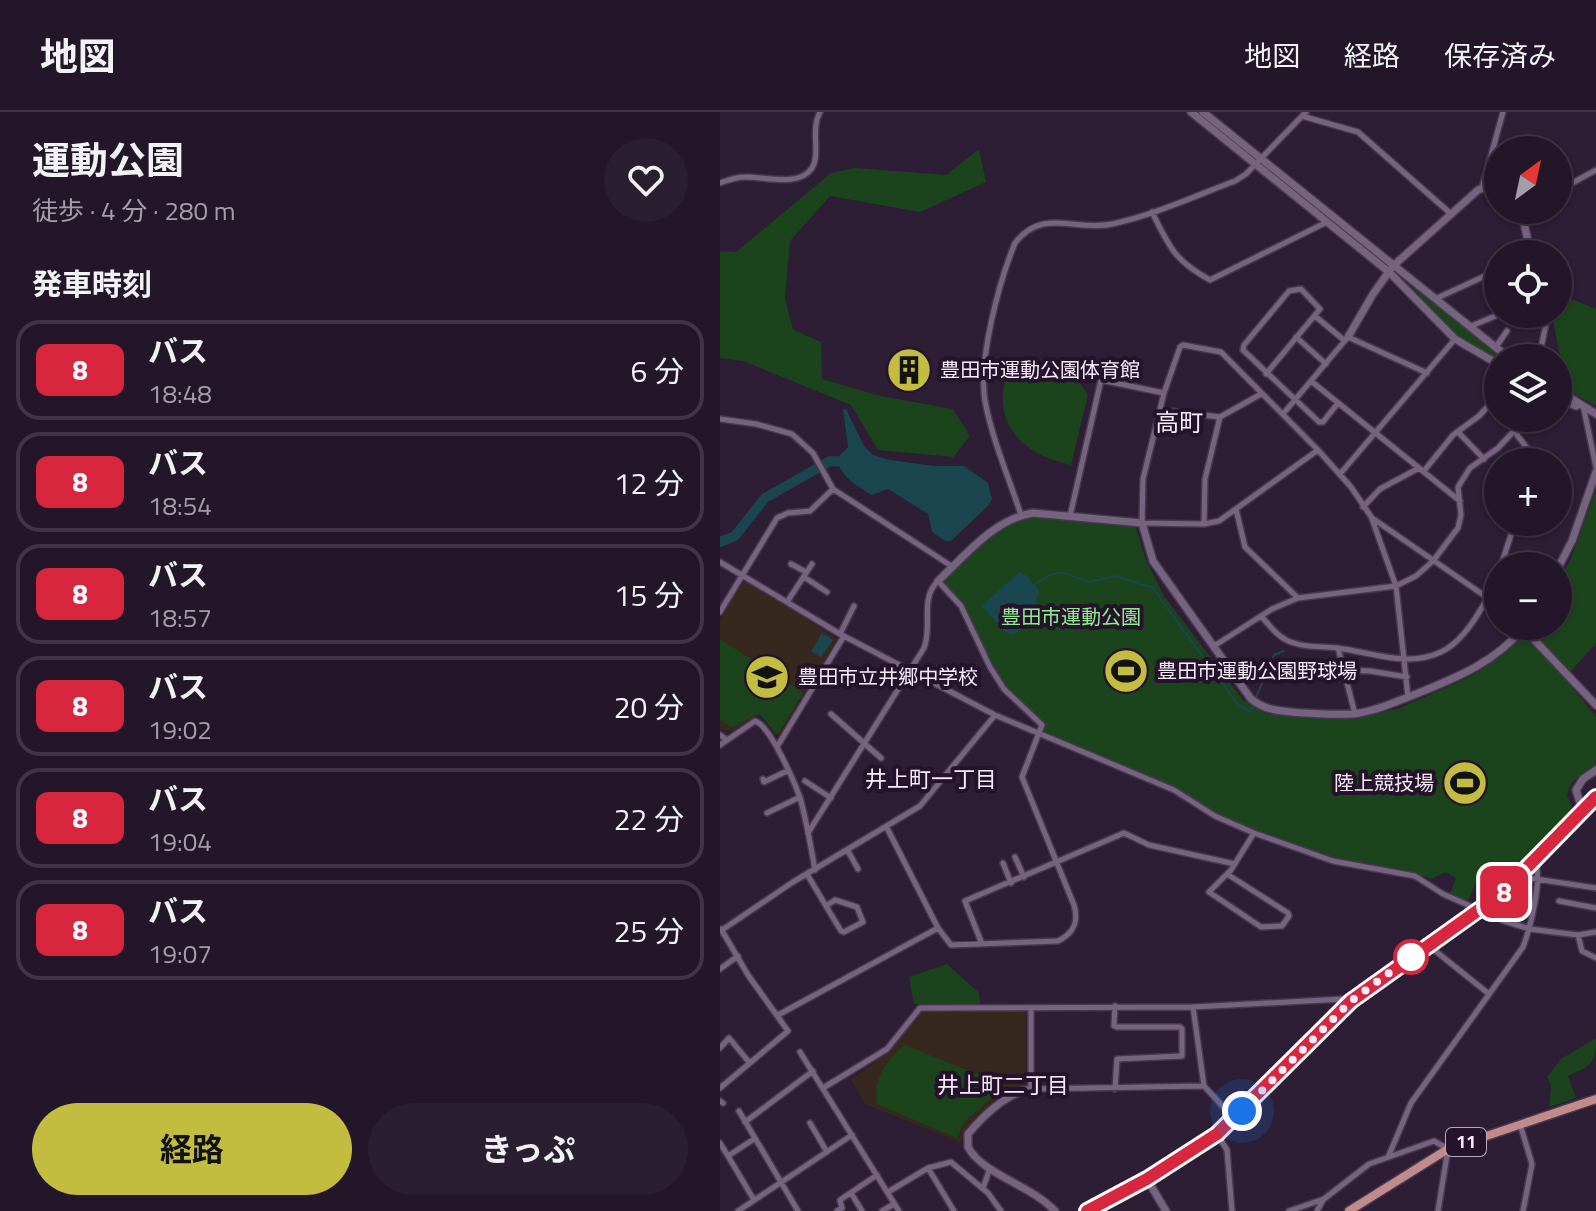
<!DOCTYPE html>
<html lang="ja">
<head>
<meta charset="utf-8">
<style>
  body { margin:0; font-family:"Titillium Web","Noto Sans JP",sans-serif; background:#2a1f30; color:#f1f3f6; height:100vh; display:flex; flex-direction:column; font-size:30px; white-space:nowrap }
  * { box-sizing:border-box; margin:0 }
  p { font-size:26px; color:#a29fa8 }
  .icon { flex:none; width:44px; height:44px; fill:none; stroke:currentColor; stroke-width:2; stroke-linecap:round; stroke-linejoin:round }
  .map { position:relative; flex:1; overflow:hidden }
  .details { display:flex; flex-direction:column; background:#221628; width:720px }
  .details>* { flex:none }
  .badge { padding:0 16px; border-radius:12px; font-size:28px; line-height:52px }
  .needle { width:52px; rotate:33deg }
  .tools { position:absolute; left:764px; top:24px; display:grid; gap:16px }
  .tools a { display:grid; place-items:center; width:88px; height:88px; border-radius:50%; background:#221628; box-shadow:0 2px 6px #0004,0 0 0 2px #3f3545; font-size:40px }
  .you { position:absolute; width:40px; height:40px; margin:-20px; border:6px solid #fff; border-radius:50%; background:#1a73e8; box-shadow:0 0 0 12px #1a73e833 }
  .map>.badge { position:absolute; translate:-50% -50%; box-shadow:0 0 0 4px #fff }
  h2 { padding:0 32px; font-size:30px; line-height:72px }
  .round { display:grid; place-items:center; flex:none; width:84px; height:84px; border-radius:42px; background:#2a1f30 }
  .overview { display:flex; align-items:center; justify-content:space-between; height:136px; padding:0 32px }
  h1 { font-size:38px; font-weight:700; line-height:60px }
  .action { display:flex; gap:16px; margin-top:auto; padding:16px 32px }
  .action a { flex:1; height:92px; border-radius:48px; background:#c3bd3f; color:#111; font-size:32px; font-weight:700; line-height:92px; text-align:center }
  .action a+a { background:#2a1f30; color:#f1f3f6 }
  ul { padding:0; list-style:none }
  li { display:flex; align-items:center; gap:24px; height:100px; margin:0 16px 12px; padding:0 16px; border:4px solid #3f3545; border-radius:24px }
  li div { flex:1 }
  li b { display:block; font-size:30px }
  li em { font-style:normal }
  li .badge { min-width:88px; font-weight:700; text-align:center }
  header { display:flex; align-items:center; gap:48px; box-sizing:border-box; height:112px; padding:0 40px; background:#221628; border-bottom:2px solid #3f3545 }
  header strong { font-size:38px }
  nav { display:flex; gap:44px; margin-inline-start:auto; font-size:28px }
  main { display:flex; flex:1; min-height:0 }
  .map>svg:first-child { display:block }
  .education { fill:#37281d }
  .green { fill:#1c441c }
  .water { fill:#1b454f }
  .lines { fill:none; stroke-linecap:round; stroke-linejoin:round }
  .stream { stroke:#1b454f; stroke-width:2 }
  .river { stroke:#1b454f; stroke-width:10 }
  .street-casing { stroke:#47384d; stroke-width:8 }
  .secondary-casing { stroke:#47384d; stroke-width:10 }
  .primary-casing { stroke:#47384d; stroke-width:11 }
  .street { stroke:#76637f; stroke-width:5 }
  .secondary { stroke:#76637f; stroke-width:7 }
  .primary { stroke:#c28b8b; stroke-width:8 }
  .line-casing { stroke:#fff; stroke-width:18 }
  .line { stroke:#d7263d; stroke-width:12 }
  .walk { stroke:#f7ebfc; stroke-width:8; stroke-dasharray:0 14.4 }
  .stop-dot { fill:#fff; stroke:#d7263d; stroke-width:4 }
  .labels { text-anchor:middle; stroke-width:8; stroke-linejoin:round; paint-order:stroke }
  .shield { fill:#24132a; stroke:#b8aabd; stroke-width:2 }
  .shield-label { font-size:18px; font-weight:bold; fill:#f7ebfc }
  .poi-label { font-size:20px; fill:#f7ebfc; stroke:#24132a; text-anchor:start }
  .park-label { font-size:20px; fill:#91ed90; stroke:#24132a }
  .neighbourhood-label { font-size:22px; fill:#f7ebfc; stroke:#24132a }
  .quarter-label { font-size:24px; fill:#f7ebfc; stroke:#24132a }
</style>
</head>
<body>
<header>
<strong>地図</strong>
<nav><a>地図</a><a>経路</a><a>保存済み</a></nav>
</header>
<main>
<section class="details">
<div class="overview"><div><h1>運動公園</h1><p>徒歩 · 4 分 · 280 m</p></div><a class="round"><svg class="icon" aria-label="heart" viewBox="0 0 24 24"><path d="M12 20l-8-8c-3-5 5-10 8-4 3-6 11-1 8 4z"/></svg></a></div>
<h2>発車時刻</h2>
<ul>
<li><span class="badge" style="background:#d7263d;color:#fff">8</span><div><b>バス</b><p>18:48</p></div><em>6 分</em></li>
<li><span class="badge" style="background:#d7263d;color:#fff">8</span><div><b>バス</b><p>18:54</p></div><em>12 分</em></li>
<li><span class="badge" style="background:#d7263d;color:#fff">8</span><div><b>バス</b><p>18:57</p></div><em>15 分</em></li>
<li><span class="badge" style="background:#d7263d;color:#fff">8</span><div><b>バス</b><p>19:02</p></div><em>20 分</em></li>
<li><span class="badge" style="background:#d7263d;color:#fff">8</span><div><b>バス</b><p>19:04</p></div><em>22 分</em></li>
<li><span class="badge" style="background:#d7263d;color:#fff">8</span><div><b>バス</b><p>19:07</p></div><em>25 分</em></li>
</ul>
<div class="action"><a>経路</a><a>きっぷ</a></div>
</section>
<div class="map">
<svg width="876" height="1099" viewBox="0 0 876 1099">
  <rect width="100%" height="100%" fill="#2d1d35"/>
  <!-- education -->
  <path class="education" d="M28 469 117 527 59 623H55L45 607 38 603 10 620 0 617V508L23 471Z
    M203 899H306V972L286 982 251 1011 241 1031 145 992 131 968 169 940Z"/>
  <!-- green -->
  <path class="green" d="M259 37 266 70 200 100 110 84 70 129 65 186 73 218 101 230 102 267 160 284 233 297 250 324 233 345 158 338 131 293 23 249 0 246V139L16 140 111 61 135 56 226 63Z
    M681 163 784 246H778V248L741 226 727 214Z
    M839 182 876 197V294L847 278 832 203 838 202Z
    M289 255 360 271 368 283 351 353C299 342 269 308 289 255Z
    M876 377V531L845 566 876 605V652L852 670 847 683 853 697 803 753 779 750 761 757 748 789 730 782 736 766 726 760 711 767 685 758 614 746 532 719 491 699 454 674 323 622 325 615 282 572 222 468 285 412 311 404 415 414 426 448 444 484 523 588 544 601 636 607 680 596 750 565 783 543 816 514H838V472L852 444Z
    M0 527 83 581 59 621H56L39 602 12 615 0 608Z
    M227 852 259 881 260 892H194L189 865Z
    M876 926C876 952 870 954 848 964L856 986 829 995 831 973 827 965 841 947Z
    M185 933 281 972 283 976 244 1010 237 1026 157 992C153 968 166 947 185 933Z"/>
  <!-- water -->
  <path class="water" d="M126 297 144 334 153 343 170 348 214 354H244L268 371 272 387 268 394 231 429H225L212 420 208 402 168 377 152 383C137 374 120 365 117 346L128 335 123 298Z
    M299 460 307 464 319 479C314 499 312 513 293 523L285 520 262 494Z
    M102 521 113 528 101 545 91 539Z"/>
  <g class="lines">
    <!-- stream -->
    <path class="stream" d="M314 473 330 463 341 460 369 470 395 464 432 475 519 594 530 599 533 594
      M535 588 554 543 564 539"/>
    <!-- river -->
    <path class="river" d="M0 430 15 424 45 386 110 349 132 350"/>
    <!-- street casing -->
    <g class="street-casing">
      <path id="street" d="M582 4 638 20 730 101
        M0 71C8 68 16 65 25 65 43 64 79 76 92 56 101 42 90 18 100 0
        M762 76 783 0
        M838 79 876 58
        M432 100C450 136 454 148 490 168L607 110
        M715 187 778 158
        M595 204 625 229
        M749 215 780 202
        M576 225 606 252
        M775 236 787 219
        M819 246 828 202
        M546 262 600 197 581 177 569 179 524 233 523 238 599 310H603L618 291
        M591 269 740 389
        M440 298 500 305 541 282
        M864 298 876 355
        M563 302 628 225 707 261
        M0 307 36 312 72 322 93 341 113 377 233 455
        M794 319 807 336 810 350
        M738 320 764 347
        M598 338 499 409 484 412 422 411 423 367 444 281 460 235 463 233 501 240 598 338 631 375 652 406 778 493
        M704 359 733 323 759 304 778 283
        M620 362 735 227
        M643 395 660 377 699 356
        M516 397 525 435 578 486
        M301 403C289 366 272 327 265 289 258 248 279 170 295 131 323 95 355 120 392 112 434 103 475 84 515 69L526 62 586 0
        M350 404 381 268 444 281
        M652 407 676 474 688 585
        M484 412 485 367 500 305
        M0 450 120 522 275 603 454 678 495 704 534 721 613 749 695 764 723 782 784 809 810 817 858 823 876 820
        M71 452 86 460
        M781 454 795 410
        M84 465 107 480
        M67 490 92 452
        M0 500 57 406 68 401 90 399 113 377
        M541 504C551 515 559 527 574 531 588 536 603 534 617 536 651 540 688 556 721 540 747 528 769 486 778 461
        M120 522 134 494
        M494 534 552 497 578 486 676 474 696 464 713 449 738 416 741 403 738 375 750 356 778 336 806 306
        M618 536 635 602
        M624 558 650 559 687 565
        M111 602 161 646
        M0 623 7 628
        M0 633 35 609C50 613 76 673 81 689 87 712 91 735 95 758
        M57 635 124 524
        M43 667 44 670 67 659
        M85 669 111 686
        M47 701 80 685
        M88 721 204 536C213 514 199 487 218 469L241 494 270 555 284 577 322 613 302 665 354 793C359 810 354 821 338 829L231 833 218 816 167 716
        M128 739 138 757
        M295 745 304 765
        M283 751 291 771
        M87 762 106 794
        M507 762 568 801 569 804 562 814 541 815 489 780 511 758 534 721
        M802 765 876 776
        M115 788 137 795 143 810 124 820 121 819 106 794Z
        M839 789 876 796
        M2 818 73 770 200 694 275 603
        M858 823 862 839 876 846
        M262 832 245 789 404 721 429 733 515 752
        M708 833 769 882
        M0 857 18 844
        M395 894 394 914 397 915H460L462 917V944L397 947 395 977
        M473 895 484 974 509 1001 511 1010
        M311 896V977L484 974
        M58 903 218 816
        M0 936 9 926 29 950
        M80 940 179 1099
        M0 976 68 919 28 863 1 817
        M103 976 167 937 200 896 473 895 623 887 631 889
        M0 989 3 991
        M19 999 78 1099
        M25 1010 93 959
        M90 1011 107 1040
        M800 1012 812 1052 803 1099
        M497 1022 507 1038 512 1099
        M34 1027 8 1044 34 1088
        M0 1031 8 1044
        M669 1043 691 991 803 835C810 817 823 766 815 750
        M208 1056 234 1099
        M263 1076 270 1056
        M168 1080 208 1056 231 1050 268 1081 281 1099
        M131 1081 142 1099
        M18 1099 132 1023
        M117 1099 122 1096 120 1088 157 1063
        M162 1099 174 1092
        M569 1099 604 1087 649 1052 714 1029 728 1037 718 1099
        M597 1099 603 1088"/>
    </g>
    <!-- secondary casing -->
    <g class="secondary-casing">
      <path id="secondary" d="M471 0 669 160 735 227 778 252
        M483 0 789 246
        M801 98 811 142
        M628 225 653 182 673 154 758 78 766 75 778 80
        M838 278 876 302
        M838 286 856 294
        M838 456 852 429 876 360
        M218 469C246 443 274 407 313 401L422 411 433 449 531 587C547 600 564 599 583 601 600 602 616 603 633 602 653 600 672 591 691 584 733 567 776 551 805 514
        M803 516 876 593
        M862 697 856 678 863 667 876 658
        M311 977C286 981 264 1003 248 1022V1035C262 1062 311 1073 335 1099
        M427 1067 446 1099
        M367 1099 427 1067 497 1022 631 889 781 782 801 765 876 685"/>
    </g>
    <!-- primary casing -->
    <g class="primary-casing">
      <path id="primary" d="M629 1099 728 1037 876 987"/>
    </g>
    <!-- street -->
    <use href="#street" class="street"/>
    <!-- secondary -->
    <use href="#secondary" class="secondary"/>
    <!-- primary -->
    <use href="#primary" class="primary"/>
  </g>
  <g class="lines">
    <!-- line casing -->
    <g class="line-casing">
      <path id="line" d="M367 1099 427 1067 497 1022 631 889 781 782 876 685"/>
    </g>
    <!-- line -->
    <use href="#line" class="line"/>
    <!-- walk -->
    <path class="walk" d="M522 999 631 889 691 845"/>
  </g>
  <!-- icons -->
  <defs>
    <g id="building-disc" transform="scale(2.3)"><circle r="9.5" fill="#c3bd3f" stroke="#24132a"/><path d="M-4-6H4V6H1V3H-1V6H-4ZM-2.5-4.3h1.7v1.8h-1.7ZM.8-4.3h1.7v1.8H.8ZM-2.5-1h1.7V.8h-1.7ZM.8-1h1.7V.8H.8Z" fill="#111"/></g>
    <g id="stadium-disc" transform="scale(2.3)"><circle r="9.5" fill="#c3bd3f" stroke="#24132a"/><path d="M0-5a6.5 5 0 1 0 0 10a6.5 5 0 1 0 0-10ZM-3.5-1.8h7v3.6h-7Z" fill="#111"/></g>
    <g id="school-disc" transform="scale(2.3)"><circle r="9.5" fill="#c3bd3f" stroke="#24132a"/><path d="M0-5L7-2L0 1L-7-2ZM-4 1L0 2.5L4 1V4Q0 6-4 4Z" fill="#111"/></g>
  </defs>
  <g fill-rule="evenodd">
    <use href="#building-disc" x="189" y="258"/>
    <use href="#stadium-disc" x="406" y="559"/>
    <use href="#school-disc" x="47" y="565"/>
    <use href="#stadium-disc" x="745" y="671"/>
  </g>
  <!-- markers -->
  <circle class="stop-dot" cx="691" cy="845" r="16"/>
  <g class="labels">
    <!-- shield labels -->
    <rect class="shield" x="726" y="1016" width="40" height="28" rx="6"/>
    <g class="shield-label">
      <text x="746" y="1036">11</text>
    </g>
    <!-- poi labels -->
    <g class="poi-label">
      <text x="220" y="265">豊田市運動公園体育館</text>
      <text x="437" y="566">豊田市運動公園野球場</text>
      <text x="78" y="572">豊田市立井郷中学校</text>
      <text x="714" y="678" text-anchor="end">陸上競技場</text>
    </g>
    <!-- park labels -->
    <g class="park-label">
      <text x="351" y="512">豊田市運動公園</text>
    </g>
    <!-- neighbourhood labels -->
    <g class="neighbourhood-label">
      <text x="211" y="675">井上町一丁目</text>
      <text x="283" y="981">井上町二丁目</text>
    </g>
    <!-- quarter labels -->
    <g class="quarter-label">
      <text x="459" y="319">高町</text>
    </g>
  </g>
</svg>
<div class="tools">
<a><svg class="needle" viewBox="-14 -14 28 28"><path d="M0-13l5 13h-10z" fill="#e53935"/><path d="M0 13l5-13h-10z" fill="#a29fa8"/></svg></a>
<a><svg class="icon" aria-label="locate" viewBox="0 0 24 24"><circle cx="12" cy="12" r="6"/><path d="M12 2v4M12 18v4M2 12h4M18 12h4"/></svg></a>
<a><svg class="icon" aria-label="layers" viewBox="0 0 24 24"><path d="M12 4l9 5-9 5-9-5zM3 14l9 5 9-5"/></svg></a>
<a>+</a>
<a>−</a>
</div>
<div class="you" style="left:522px;top:999px"></div>
<b class="badge" style="left:784px;top:780px;background:#d7263d;color:#fff">8</b>
</div>
</main>
</body>
</html>
